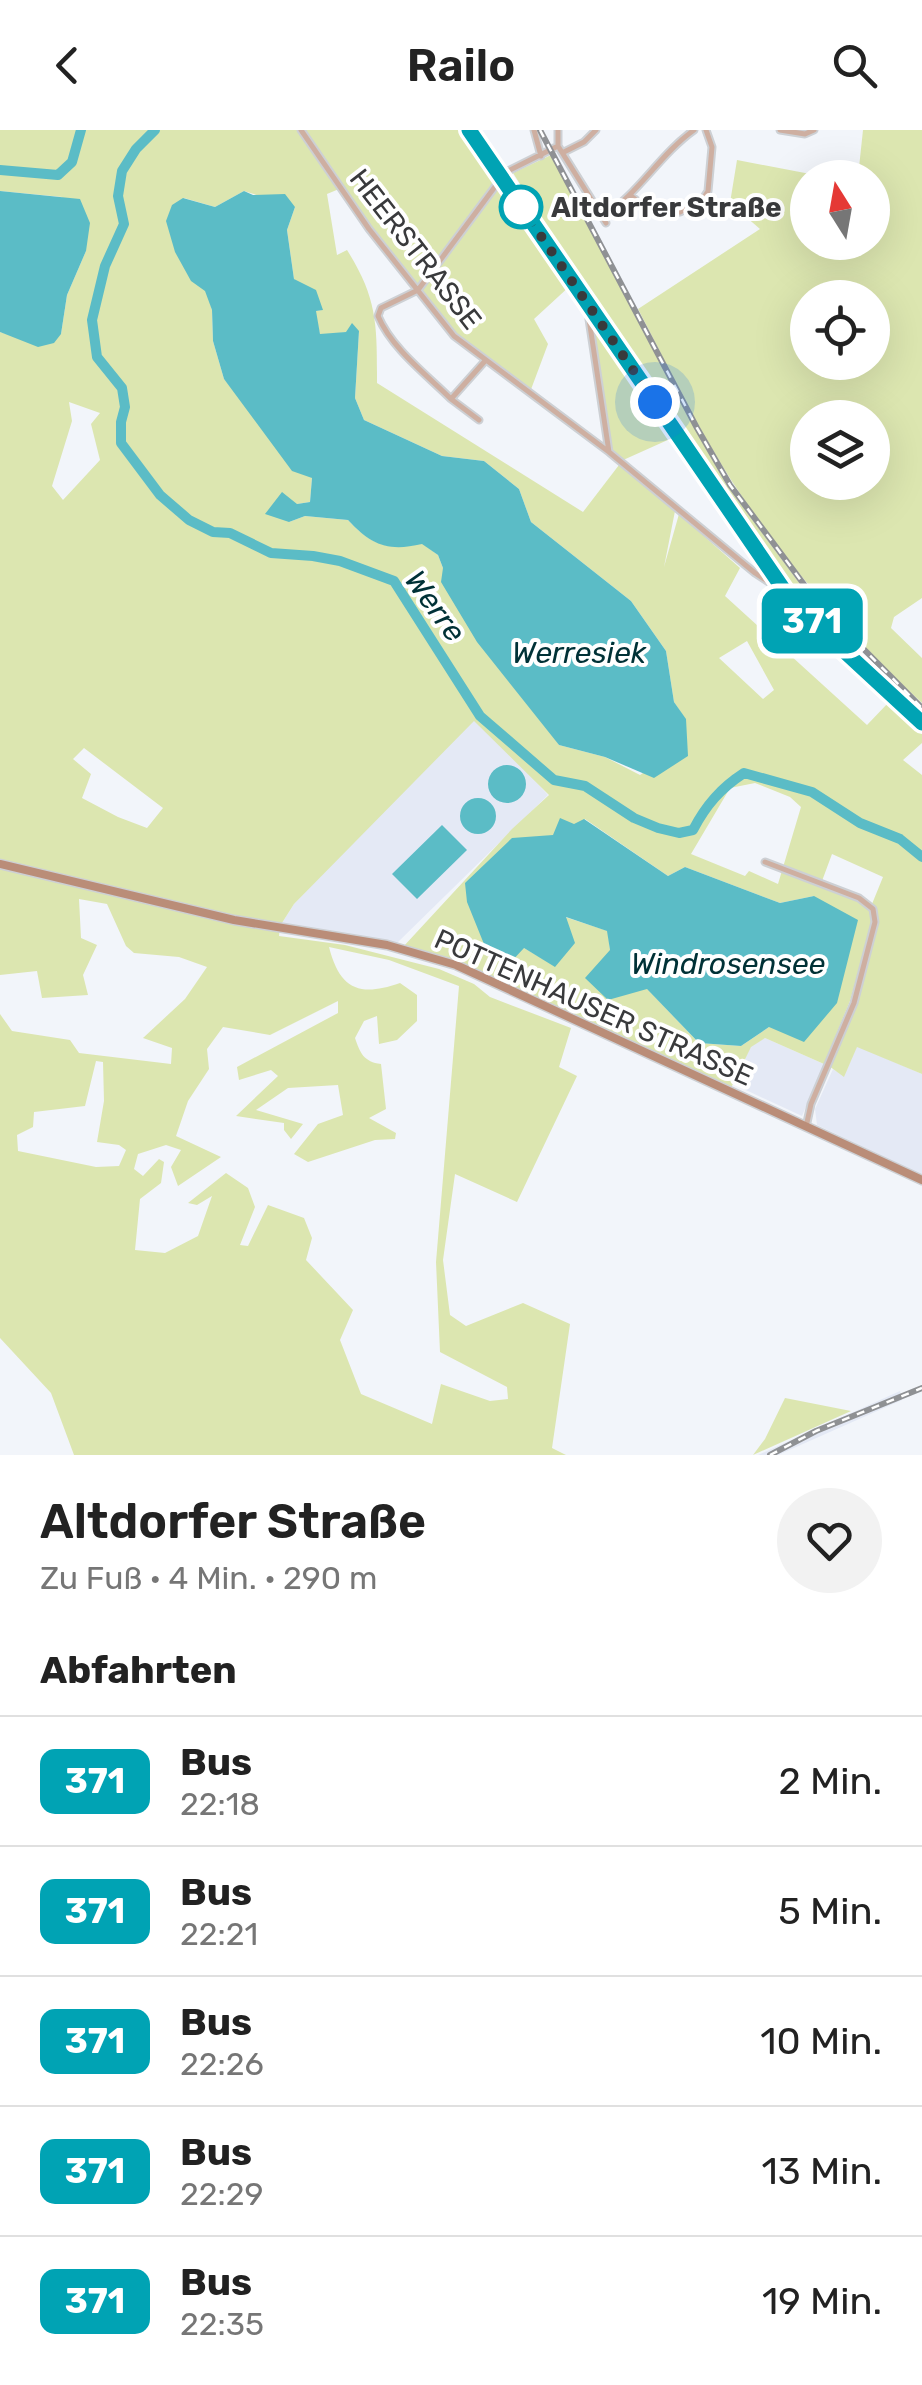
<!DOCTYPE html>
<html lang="de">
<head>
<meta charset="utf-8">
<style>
  body { margin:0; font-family:Rubik,sans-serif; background:#f2f2f2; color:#222; height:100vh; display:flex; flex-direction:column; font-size:38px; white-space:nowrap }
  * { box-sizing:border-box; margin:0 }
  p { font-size:32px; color:#767676 }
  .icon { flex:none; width:55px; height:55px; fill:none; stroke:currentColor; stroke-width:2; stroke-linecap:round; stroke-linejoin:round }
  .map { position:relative; height:1325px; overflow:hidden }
  .panel { display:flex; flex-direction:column; background:#fff; flex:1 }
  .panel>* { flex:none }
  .badge { padding:0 20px; border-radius:15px; font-size:35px; line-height:65px }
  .needle { width:65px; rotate:349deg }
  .fabs { position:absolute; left:790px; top:30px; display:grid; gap:20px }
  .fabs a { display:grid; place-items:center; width:100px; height:100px; border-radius:50%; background:#fff; box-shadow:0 10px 40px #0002; font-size:50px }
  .you { position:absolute; width:50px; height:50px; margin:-25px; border:8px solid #fff; border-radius:50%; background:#1a73e8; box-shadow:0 0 0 15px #1a73e833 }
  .map>.badge { position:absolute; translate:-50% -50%; box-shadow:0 0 0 5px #fff }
  h2 { padding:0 40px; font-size:38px; line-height:90px }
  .round { display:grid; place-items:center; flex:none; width:105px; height:105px; border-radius:52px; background:#f2f2f2 }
  .overview { display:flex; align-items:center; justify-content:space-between; height:170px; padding:0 40px }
  h1 { font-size:48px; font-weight:600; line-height:75px }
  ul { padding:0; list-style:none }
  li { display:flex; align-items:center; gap:30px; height:130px; padding:0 40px; border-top:2px solid #e0e0e0 }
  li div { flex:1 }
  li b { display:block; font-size:38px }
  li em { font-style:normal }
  li .badge { min-width:110px; font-weight:700; text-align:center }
  header { display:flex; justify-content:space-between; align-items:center; height:130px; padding:0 40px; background:#fff; font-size:45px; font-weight:600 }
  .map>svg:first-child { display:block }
  .built { fill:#e4e9f5 }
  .green { fill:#dce6b0; fill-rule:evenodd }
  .water { fill:#5bbcc6 }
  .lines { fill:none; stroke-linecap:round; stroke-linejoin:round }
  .river { stroke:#5bbcc6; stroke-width:10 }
  .street-casing { stroke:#cdd0d4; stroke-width:9 }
  .secondary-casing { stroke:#cdd0d4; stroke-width:11 }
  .primary-casing { stroke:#cdd0d4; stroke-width:12 }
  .street { stroke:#ceafa1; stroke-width:5 }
  .secondary { stroke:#ba8d78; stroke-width:8 }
  .primary { stroke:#aa745a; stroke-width:9 }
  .rail-casing { stroke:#8f9194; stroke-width:6 }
  .rail { stroke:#fff; stroke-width:2.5; stroke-dasharray:8; stroke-linecap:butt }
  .line-casing { stroke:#fff; stroke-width:22 }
  .line { stroke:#00a3b4; stroke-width:15 }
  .walk { stroke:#393a3c; stroke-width:10; stroke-dasharray:0 18 }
  .stop-dot { fill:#fff; stroke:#00a3b4; stroke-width:5 }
  .labels { text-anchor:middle; stroke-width:8; stroke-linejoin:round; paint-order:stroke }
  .stop-label { font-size:28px; font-weight:bold; fill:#393a3c; stroke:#fff; text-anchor:start }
  .street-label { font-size:28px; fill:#393a3c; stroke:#fff }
  .water-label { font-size:30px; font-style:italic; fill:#003136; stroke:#fff }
</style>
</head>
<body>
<header><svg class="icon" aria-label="back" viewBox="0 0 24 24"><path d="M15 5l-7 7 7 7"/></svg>Railo<svg class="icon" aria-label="search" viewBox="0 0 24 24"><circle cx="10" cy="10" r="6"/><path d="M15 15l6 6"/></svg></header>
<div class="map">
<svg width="922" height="1325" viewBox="0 0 922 1325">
  <rect width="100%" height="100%" fill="#f2f5fa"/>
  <!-- built -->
  <path class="built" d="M556 23 705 308 732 352 776 416 829 480 922 573V581L817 477 726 354 577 76 551 25Z
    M475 584 548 665 396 814 280 796 294 774Z
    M765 908 824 934 802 986 733 954 751 916Z
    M857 916 922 944V1045L817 995 815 979 833 939 844 946Z
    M900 1261 902 1270 778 1325H758Z"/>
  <!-- green -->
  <path class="green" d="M0 0H465L571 155 534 189 548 214 530 262 457 204 374 100 304 1 300 2 339 59 327 64 337 125 347 120C378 169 377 196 377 253L583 382 619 335 675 381 664 437 679 384 740 438 725 466 867 595 889 572 922 599V613L903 630 922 645V944L857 917 844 947 829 936 857 873 874 806H868L850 871 824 934 765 908 751 917 730 960 483 843 403 817 512 699 549 665 474 591 294 774 280 796 279 806 345 815 439 839 474 854 490 867 571 898 559 937 577 946 517 1072 455 1044 443 1130 450 1185 466 1196 523 1173 570 1194 552 1318 566 1325H74L51 1263 0 1208V884L12 901 70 910 79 923 171 934 172 918 143 908 185 869 207 837 179 827 134 823 126 816 107 774 79 769 81 808 97 815 83 845 88 865 42 868 37 841 0 845V202L13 206 61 204 67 165 86 121 62 67 0 61ZM244 61 295 77 287 100 294 149 322 180 315 181 320 205 359 201 355 268 364 290 442 326 484 331 519 359 531 392 631 471 666 521 674 572 686 590 685 615 640 645 605 627 559 615 443 438 438 425 422 413C389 422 370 414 348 390L305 386 289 392 297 374 310 372 312 348 224 249 213 211 212 180 184 68 215 77ZM69 272 100 283 91 294 100 330 63 370 52 356 72 291ZM747 511 774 560 763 569 719 528ZM84 618 163 678 147 698 118 687 82 668 91 644 73 629ZM755 653 790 667 801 677 778 754 749 741 745 746 691 724 730 658ZM585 689 668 746 685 737 780 773 814 766 769 897 741 916 699 913 610 820 608 801 565 787 555 836 524 818ZM832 724 883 747 872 774 822 751ZM329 817 389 830 459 856 436 1132 440 1222 507 1257 508 1269 490 1271 441 1254 432 1294 361 1264 340 1210 353 1180 306 1130 312 1108 304 1088 268 1075 248 1116 240 1115 255 1077 248 1058 226 1043 188 1073 197 1075 212 1066 198 1106 165 1123 135 1120 140 1069 161 1053 164 1032 159 1029 143 1046 134 1039 138 1024 166 1015 181 1020 171 1037 178 1056 221 1027 176 1006 188 971 209 939 207 919 223 897 270 905 338 871V883L237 937 239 950 271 940 278 946 236 986 284 993V1000L291 1009 303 994 256 980 288 958 338 955 343 985 318 994 294 1024 308 1032 375 1010 395 1009 396 1003 369 988 386 979 381 934C364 932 360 923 355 908L364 891 377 886 379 914 397 910 417 891V865L400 853C360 867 340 860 329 817ZM96 931 103 932 104 971 97 1012 119 1015 126 1020 119 1036 96 1037 18 1021 17 1005 33 997 34 982 85 976Z
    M863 0H922V468L894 487 891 498 922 528V573C850 508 786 434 733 353 697 298 668 237 638 179L760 99 730 73 737 30 826 47 808 48V112H872V48L858 47ZM808 168H872V232H808ZM808 288H872V352H808Z
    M551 25 726 354 817 477 886 548 813 484 787 452 576 142 513 43Z
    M593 189 670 309 621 331 611 319Z
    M785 1268 851 1281 753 1325 765 1309Z"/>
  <!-- water -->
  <path class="water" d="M0 61 80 69 90 93 86 121 67 165 61 204 54 213 38 217 0 202Z
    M244 61 253 65 285 64 295 77 287 100 294 149 316 160 323 180 316 181 320 204 346 202 352 193 359 201 355 268 364 290 442 326 484 331 519 359 531 392 631 471 666 521 674 572 686 589 688 626 654 648 605 627 559 615 477 512 441 452 443 438 438 425 422 414C388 422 371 415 348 390L305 386 289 392 265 384 282 362 297 374 310 372 312 348 292 341 224 249 213 211 212 180 205 161 191 151 175 122 166 91 172 75 183 68 215 77Z
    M488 654a19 19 0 1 1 38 0a19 19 0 1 1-38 0Z
    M460 686a18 18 0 1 1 36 0a18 18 0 1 1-36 0Z
    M560 688 574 694 584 689 668 746 685 737 780 773 814 766 858 790 837 873 804 912 769 897 741 916 699 913 647 859 608 870 585 848 610 820 607 801 566 787 575 813 555 837 524 818 510 833 488 824 467 772 465 753 512 708 553 705Z
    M442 695 467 720 417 769 392 744Z"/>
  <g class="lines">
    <!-- river -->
    <path class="river" d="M155 0 136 19 122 41 118 66 124 94 105 136 92 190 97 227 122 258 125 277 121 292V313L160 365 189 390 213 402 230 403 271 423 313 426 340 431 394 451 480 586 554 650 585 656 634 688 658 698 679 703 693 700C706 675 721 658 744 643L812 662 860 693 900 709 922 727
      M0 40 58 45 72 32 81 0"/>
    <!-- street casing -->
    <g class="street-casing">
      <path id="street" d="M301 0 369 99 454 206 609 322 755 443 784 462
        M534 0 541 26
        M558 0V16L606 93
        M780 0 805 4 814 0
        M564 22 584 12 596 0
        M630 65 645 78 661 84 680 82 703 69 708 61 712 17 706 0
        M602 87C638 65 659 25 694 0
        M592 182 589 189 609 322
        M485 231 451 269C427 245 392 219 378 186L381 178 418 160 506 42 558 16
        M451 269 479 290
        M765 732 859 768 873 779 875 792 854 873 811 974 806 997"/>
    </g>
    <!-- secondary casing -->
    <g class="secondary-casing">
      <path id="secondary" d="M0 734 234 790 387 815 456 835 922 1050"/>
    </g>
    <!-- primary casing -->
    <g class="primary-casing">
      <path id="primary" d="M469 0 787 463 830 508 922 593"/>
    </g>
    <!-- street -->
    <use href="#street" class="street"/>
    <!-- secondary -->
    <use href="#secondary" class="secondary"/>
    <!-- primary -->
    <use href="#primary" class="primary"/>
    <!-- rail casing -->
    <g class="rail-casing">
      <path id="rail" d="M540 0 697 298 730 355 817 472 922 578
        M770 1325 816 1301 922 1258"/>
    </g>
    <!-- rail -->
    <use href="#rail" class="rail"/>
  </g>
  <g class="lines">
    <!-- line casing -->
    <g class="line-casing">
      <path id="line" d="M469 0 786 463 830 508 922 593"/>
    </g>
    <!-- line -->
    <use href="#line" class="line"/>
    <!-- walk -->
    <path class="walk" d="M521 77 655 272"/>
  </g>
  <!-- markers -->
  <circle class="stop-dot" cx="521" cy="77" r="20"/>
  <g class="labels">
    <!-- stop labels -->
    <g class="stop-label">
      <text x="551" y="87">Altdorfer Straße</text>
    </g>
    <!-- street labels -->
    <g class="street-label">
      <text transform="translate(416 119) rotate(52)" y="10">HEERSTRASSE</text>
      <text transform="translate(594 877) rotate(24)" y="10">POTTENHAUSER STRASSE</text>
    </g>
    <!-- water labels -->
    <g class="water-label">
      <text transform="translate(435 476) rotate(54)" y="10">Werre</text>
      <text x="579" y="533">Werresiek</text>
      <text x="728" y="844">Windrosensee</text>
    </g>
  </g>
</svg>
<div class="fabs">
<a><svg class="needle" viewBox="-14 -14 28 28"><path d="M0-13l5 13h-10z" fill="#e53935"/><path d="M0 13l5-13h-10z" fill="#767676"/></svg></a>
<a><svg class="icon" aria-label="locate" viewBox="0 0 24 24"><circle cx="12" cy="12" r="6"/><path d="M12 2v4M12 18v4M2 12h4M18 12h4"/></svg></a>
<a><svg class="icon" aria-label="layers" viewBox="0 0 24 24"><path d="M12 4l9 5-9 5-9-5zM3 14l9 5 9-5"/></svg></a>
</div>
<div class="you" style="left:655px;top:272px"></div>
<b class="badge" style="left:812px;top:491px;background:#00a3b4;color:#fff">371</b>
</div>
<section class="panel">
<div class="overview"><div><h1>Altdorfer Straße</h1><p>Zu Fuß · 4 Min. · 290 m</p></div><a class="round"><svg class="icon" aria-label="heart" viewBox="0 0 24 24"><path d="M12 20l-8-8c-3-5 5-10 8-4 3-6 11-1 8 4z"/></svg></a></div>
<h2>Abfahrten</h2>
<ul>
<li><span class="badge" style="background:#00a3b4;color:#fff">371</span><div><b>Bus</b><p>22:18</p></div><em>2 Min.</em></li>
<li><span class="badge" style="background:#00a3b4;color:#fff">371</span><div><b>Bus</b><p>22:21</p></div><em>5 Min.</em></li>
<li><span class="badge" style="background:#00a3b4;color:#fff">371</span><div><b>Bus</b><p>22:26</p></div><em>10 Min.</em></li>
<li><span class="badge" style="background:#00a3b4;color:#fff">371</span><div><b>Bus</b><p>22:29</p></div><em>13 Min.</em></li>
<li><span class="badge" style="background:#00a3b4;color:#fff">371</span><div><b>Bus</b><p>22:35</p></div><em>19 Min.</em></li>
</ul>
</section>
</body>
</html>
